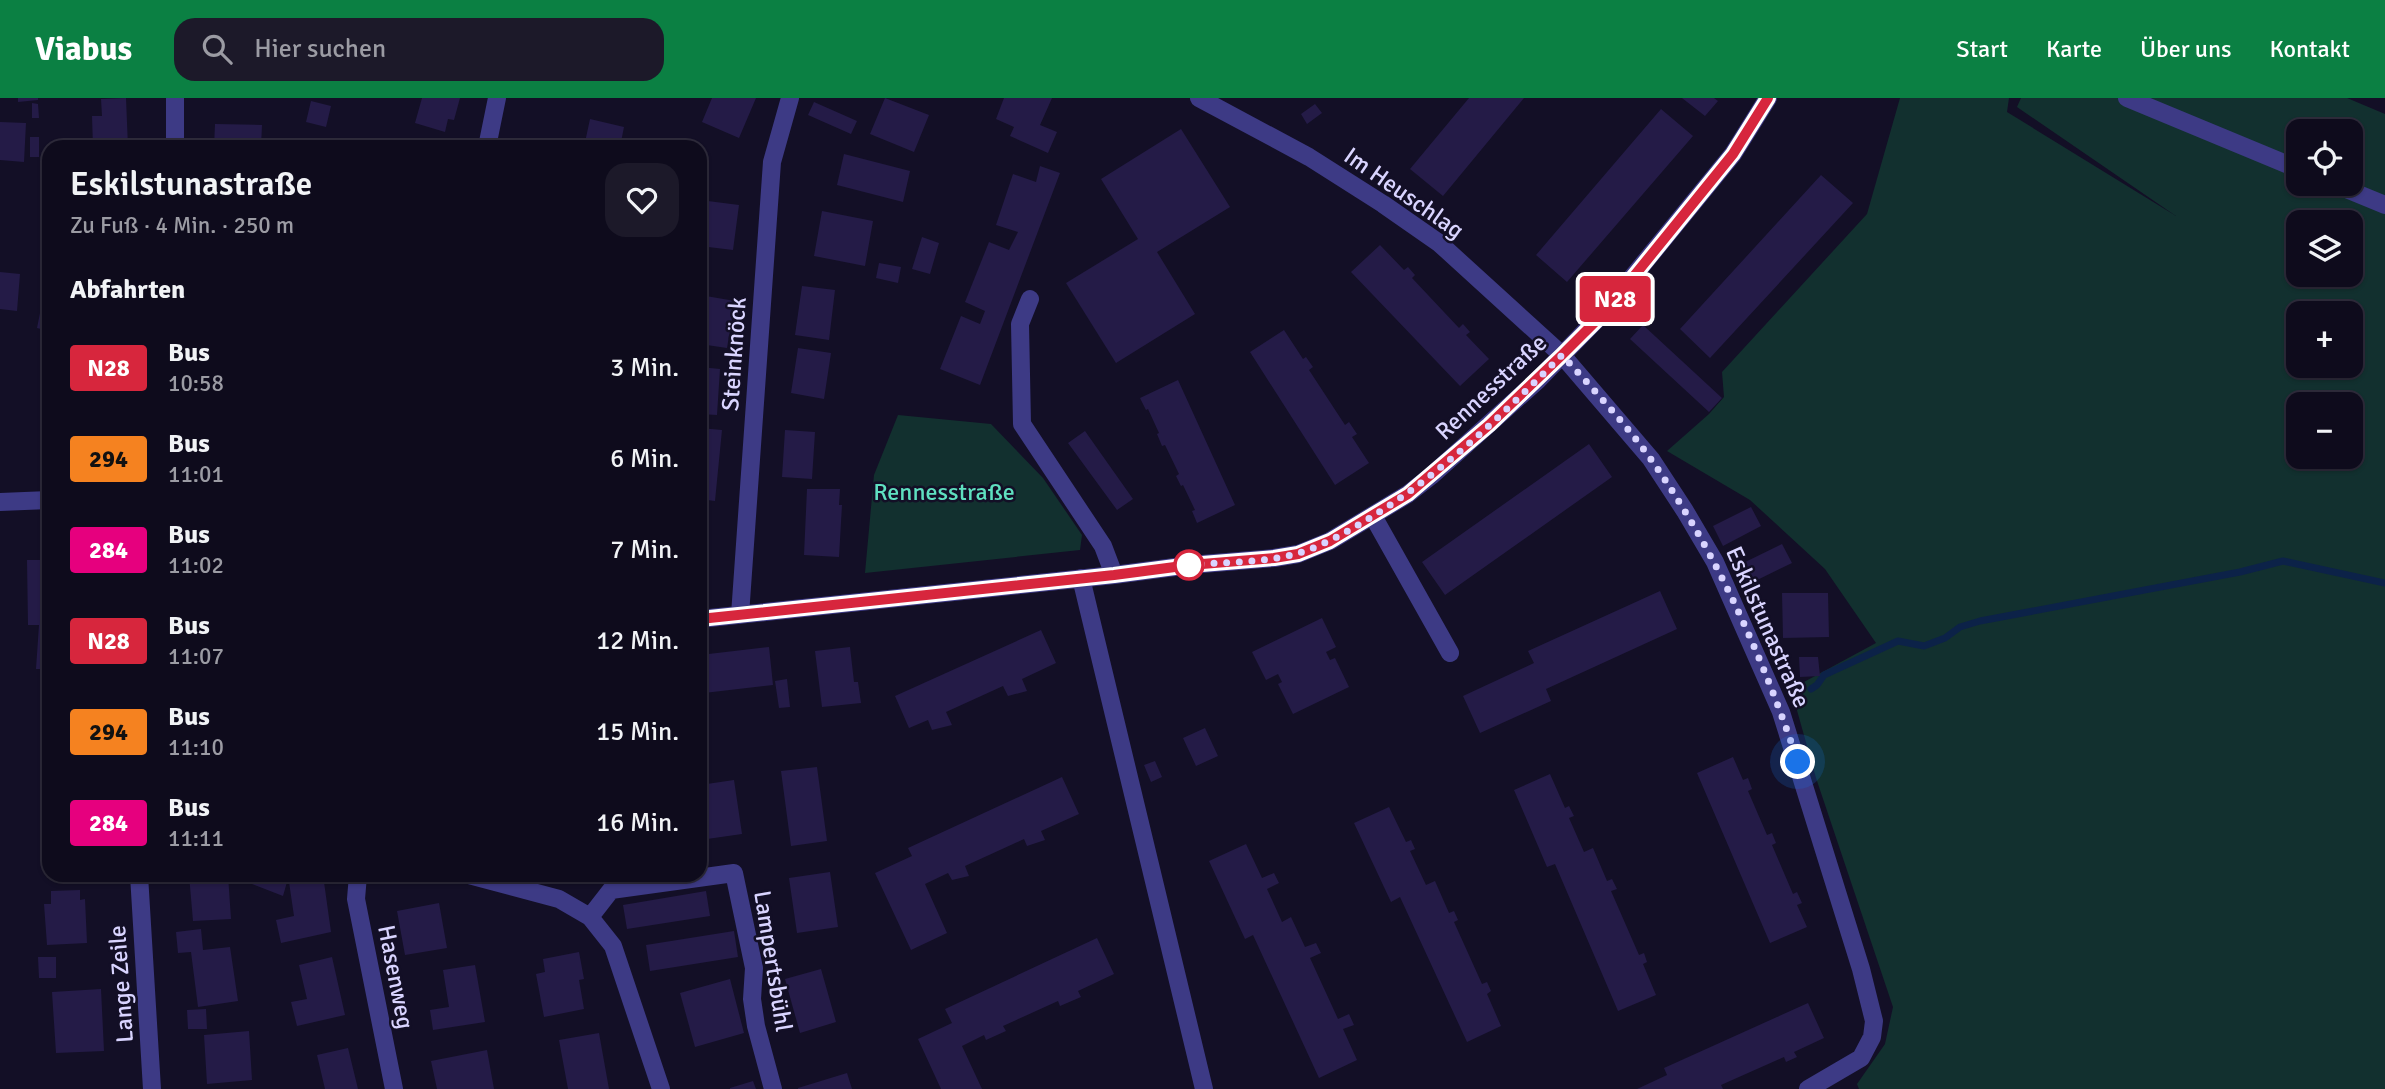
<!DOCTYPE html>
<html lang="de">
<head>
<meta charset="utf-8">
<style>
  body { margin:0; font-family:Signika,sans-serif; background:#1c1929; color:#f1f3f6; height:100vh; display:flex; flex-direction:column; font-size:26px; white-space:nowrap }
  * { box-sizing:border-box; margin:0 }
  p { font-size:23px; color:#9b9ba3 }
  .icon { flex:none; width:38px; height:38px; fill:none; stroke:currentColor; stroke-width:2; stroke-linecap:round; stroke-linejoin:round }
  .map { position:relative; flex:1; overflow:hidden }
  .details { position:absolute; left:42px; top:42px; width:665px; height:742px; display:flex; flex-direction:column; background:#0e0b1c; border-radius:21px; box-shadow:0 2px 5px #0004,0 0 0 2px #2e2b3b }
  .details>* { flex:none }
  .badge { padding:0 14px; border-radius:5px; font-size:24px; line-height:46px }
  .tools { position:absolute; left:2286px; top:21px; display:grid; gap:14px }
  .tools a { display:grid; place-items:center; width:77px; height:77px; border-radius:14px; background:#0e0b1c; box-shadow:0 2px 5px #0004,0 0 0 2px #2e2b3b; font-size:35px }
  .you { position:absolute; width:35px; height:35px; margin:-18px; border:5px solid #fff; border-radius:50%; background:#1a73e8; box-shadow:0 0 0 10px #1a73e833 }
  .map>.badge { position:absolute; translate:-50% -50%; box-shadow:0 0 0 4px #fff }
  h2 { padding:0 28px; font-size:26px; line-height:63px }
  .round { display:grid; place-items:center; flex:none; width:74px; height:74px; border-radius:21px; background:#1c1929 }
  .head { display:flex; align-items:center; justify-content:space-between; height:119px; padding:0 28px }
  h1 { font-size:33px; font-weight:600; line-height:52px }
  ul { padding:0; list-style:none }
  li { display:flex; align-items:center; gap:21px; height:91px; padding:0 28px }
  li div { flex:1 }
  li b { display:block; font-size:26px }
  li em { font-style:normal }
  li .badge { min-width:77px; font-weight:700; text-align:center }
  header { display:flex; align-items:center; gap:42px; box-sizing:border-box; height:98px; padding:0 35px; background:#0b8043; color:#fff }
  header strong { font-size:33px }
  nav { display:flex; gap:38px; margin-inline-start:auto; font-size:24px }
  .search { width:490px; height:63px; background:#1c1929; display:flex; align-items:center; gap:18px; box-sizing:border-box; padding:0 24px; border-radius:21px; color:#9b9ba3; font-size:26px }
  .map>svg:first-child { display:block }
  .green { fill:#12302f; fill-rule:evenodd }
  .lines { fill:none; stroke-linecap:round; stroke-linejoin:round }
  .stream { stroke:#0c2248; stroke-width:7 }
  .building { fill:#241b47 }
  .minor { stroke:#3d3a85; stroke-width:18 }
  .line-casing { stroke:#fff; stroke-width:16 }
  .line { stroke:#d7263d; stroke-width:10 }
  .walk { stroke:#d9d4ff; stroke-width:7; stroke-dasharray:0 12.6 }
  .stop-dot { fill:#fff; stroke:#d7263d; stroke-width:3.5 }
  .labels { text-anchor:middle; stroke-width:5; stroke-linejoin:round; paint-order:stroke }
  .street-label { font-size:24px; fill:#d9d4ff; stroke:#130f26 }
  .park-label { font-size:24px; fill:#5fe0c0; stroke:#130f26 }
</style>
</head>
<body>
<header>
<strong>Viabus</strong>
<div class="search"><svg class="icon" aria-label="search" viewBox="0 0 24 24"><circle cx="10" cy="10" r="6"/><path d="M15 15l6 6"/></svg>Hier suchen</div>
<nav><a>Start</a><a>Karte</a><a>Über uns</a><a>Kontakt</a></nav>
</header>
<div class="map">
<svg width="2385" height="991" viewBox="0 0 2385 991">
  <rect width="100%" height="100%" fill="#130f26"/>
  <!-- green -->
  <path class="green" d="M1900 0H2009L2007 14 2176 118 2017 9 2021 0H2347L2385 16V991H1859L1857 986 1885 946 1893 909 1816 680 1791 591 1876 545 1825 471 1750 402 1667 353 1709 316 1724 299 1722 274 1867 116ZM2298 33H2350V86H2298ZM2298 124H2350V177H2298ZM2298 215H2350V268H2298ZM2298 306H2350V359H2298Z
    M898 317 991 326 1043 380 1082 437 1080 452 865 475 874 377Z"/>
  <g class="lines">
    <!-- stream -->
    <path class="stream" d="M1811 591 1817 587 1824 577 1898 543 1924 548 1945 540 1960 529 1980 523 2240 474 2283 463 2385 485"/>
  </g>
  <!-- building -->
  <path class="building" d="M18 0H38V2L18 4Z
    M126 0 128 49H93L92 18H102L101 1Z
    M422 0H460L454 22 448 21 445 34 415 25Z
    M712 0H756L739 40 702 24Z
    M885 0 929 17 914 54 870 36Z
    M1004 0H1052L1040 27 1057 34 1048 55 1010 38 1014 29 996 21Z
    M1469 0H1524L1443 98 1410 71Z
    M1682 0H1714L1718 3 1705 18Z
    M311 3 331 8 326 29 306 24Z
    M814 4 857 23 851 36 808 17Z
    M32 5 38 6 39 20H32Z
    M1315 6 1322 15 1307 26 1301 16Z
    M1661 11 1693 38 1567 184 1536 157Z
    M590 21 624 29 620 49H584Z
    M0 24 26 25 24 64 0 62Z
    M215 26 262 27 261 49H214Z
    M1181 31 1230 109 1157 154 1195 216 1116 265 1066 185 1138 141 1101 81Z
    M30 39H39V59H30Z
    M844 56 910 73 903 104 837 87Z
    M1040 68 1060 75 980 287 940 271 961 218 980 226 985 213 965 204 989 144 1009 152 1018 134 996 127 1013 76 1036 84Z
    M44 75 49 76V88L43 87Z
    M1821 77 1853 105 1710 260 1680 231Z
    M44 100 49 101V114H43Z
    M700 102 739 107 733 152 700 148Z
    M822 113 873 123 865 168 814 158Z
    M922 139 939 145 930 176 912 171Z
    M1380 147 1404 172 1408 169 1415 177 1412 180 1459 230 1463 226 1470 234 1466 237 1489 261 1460 288 1351 174Z
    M47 157H49V183L45 182Z
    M879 165 901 169 898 185 876 180Z
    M0 174 20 176 17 213 0 211Z
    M802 188 835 192 829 242 795 237Z
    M700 197 735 203 727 250 700 246Z
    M40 215 49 217V233L37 230Z
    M1643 227 1722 300 1709 314 1630 241Z
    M1284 232 1303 261 1306 259 1313 269 1309 272 1345 327 1349 324 1357 336 1352 339 1369 365 1335 387 1250 254Z
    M798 250 831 255 824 301 791 295Z
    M700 269 720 271 717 317 700 316Z
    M1178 282 1235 407 1197 425 1192 413 1195 412 1183 387 1181 388 1176 378 1179 376 1165 347 1162 348 1157 336 1159 335 1148 311 1146 312 1140 300Z
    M700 330 722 332 715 403 700 401Z
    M785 332 815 334 812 381 782 379Z
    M1085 333 1133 401 1117 412 1068 345Z
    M1589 346 1612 379 1445 497 1422 464Z
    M807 391H840L839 407H842L839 459 804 457Z
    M1751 409 1761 428 1723 448 1713 428Z
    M700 423 708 424 707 464H700Z
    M1782 446 1792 465 1745 488 1735 469Z
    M27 462H49V571H36L39 527H28Z
    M1660 493 1677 531 1546 591 1551 603 1480 635 1463 598 1534 565 1528 553Z
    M1782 495H1828L1829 539 1783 540Z
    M1322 520 1336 549 1326 554 1330 562 1335 560 1349 589 1293 616 1278 586 1282 584 1278 576 1266 582 1252 554Z
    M1041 532 1056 565 1022 581 1027 593 1008 598 1003 588 946 614 952 627 932 632 928 622 909 630 895 598Z
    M769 549 773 587 704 595 700 557Z
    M850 549 854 584H858L861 605 822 609 815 553Z
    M1799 559H1818L1820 578 1800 579Z
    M787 581 790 609 779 610 775 583Z
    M45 612H49V656L42 655Z
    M1205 630 1218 658 1196 668 1183 640Z
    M1733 659 1743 682 1748 680 1752 691 1748 693 1767 737 1772 735 1776 745 1772 747 1793 796 1797 794 1802 805 1797 807 1807 829 1770 845 1697 675Z
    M1155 663 1162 679 1151 684 1144 667Z
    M817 669 827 743 791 748 781 673Z
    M1550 676 1565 710 1569 708 1574 718 1569 720 1584 754 1593 750 1607 783 1612 781 1617 791 1611 793 1639 857 1644 855 1647 864 1643 866 1656 897 1618 913 1555 766 1547 769 1514 692Z
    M1062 679 1079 716 1041 733 1045 742 1027 748 1024 741 965 768 969 778 952 782 948 775 925 786 947 835 911 852 875 775 912 758 908 750Z
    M734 682 742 736 700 742V687Z
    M1389 709 1406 744 1411 742 1415 751 1410 753 1426 787 1435 783 1449 815 1454 813 1458 822 1454 824 1482 886 1487 884 1491 893 1487 896 1501 928 1467 944 1400 799 1391 804 1354 725Z
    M45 717H49V754H46Z
    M1246 746 1262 780 1274 775 1279 785 1267 791 1282 824 1291 819 1305 849 1316 845 1321 855 1310 860 1338 921 1349 916 1354 927 1343 931 1357 962 1319 980 1253 837 1245 841 1209 763Z
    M830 774 838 829 797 835 789 780Z
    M189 777H228L231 821 193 823Z
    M232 777H250V781L233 780Z
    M252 777H289L283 798 252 786Z
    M323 777 331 834 281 845 276 822 294 818 289 784Z
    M80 792V802L85 801 87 845 47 847 44 806H51V793Z
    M706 793 710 818 627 831 623 807Z
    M439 805 447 850 405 857 397 813Z
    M201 831 203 852 230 849 238 903 198 909 191 854 178 855 176 834Z
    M734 833 738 859 650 873 646 847Z
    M1097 840 1114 876 1078 893 1081 899 1060 908 1058 903 1003 928 1006 933 986 942 984 937 962 948 982 991H941L918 941 952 925 945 911Z
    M579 854 584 881 579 882 584 911 544 919 536 876 545 874 543 861Z
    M38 859H56V880H39Z
    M332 859 345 917 297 928 291 904 307 901 299 867Z
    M475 867 485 924 433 932 430 912 449 909 443 872Z
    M821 871 836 924 800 935 785 881Z
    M730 881 744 935 695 949 680 895Z
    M101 891 104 953 56 955 52 894Z
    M1808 905 1824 940 1794 954 1797 959 1786 964 1784 959 1721 987 1723 991H1637L1667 977 1664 970Z
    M206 911 207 931H188L187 912Z
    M249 933 252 982 207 986 204 937Z
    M599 935 609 991H568L559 942Z
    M348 950 358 991H325L317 957Z
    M487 952 494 991H437L431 963Z
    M847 975 852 991H798V990Z
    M753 983 756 991H730V990Z"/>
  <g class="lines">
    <!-- minor -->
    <path class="minor" d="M1199 0 1309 59 1383 106 1439 145 1562 257 1651 361 1685 413 1715 464 1781 614 1861 871 1874 923 1872 939 1861 960 1808 991
      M2127 0 2298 71
      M175 49V0
      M487 49 497 0
      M2334 86 2385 107
      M1030 201 1020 226 1022 326 1103 448 1114 477
      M0 404 49 402
      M1373 418 1450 555
      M1081 480 1204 991
      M740 517 772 64 790 0
      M700 521 1114 477 1190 467 1274 460 1298 456 1330 443 1408 396 1431 378 1538 282 1603 215 1733 56 1768 0
      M139 777 152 991
      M358 777 356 801 394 991
      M469 777 559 801 590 819 613 848 661 991
      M590 819 611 792 734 775 754 870 752 901 756 928 773 991"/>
  </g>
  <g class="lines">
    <!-- line casing -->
    <g class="line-casing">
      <path id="line" d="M700 521 1114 477 1190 467 1274 460 1298 456 1330 443 1408 396 1489 327 1562 257 1604 215 1733 56 1768 0"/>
    </g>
    <!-- line -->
    <use href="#line" class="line"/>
    <!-- walk -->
    <path class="walk" d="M1189 467C1224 464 1261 465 1295 456 1315 451 1335 440 1353 430 1432 385 1498 321 1562 257 1594 292 1628 328 1655 367 1718 458 1763 560 1798 664"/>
  </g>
  <!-- markers -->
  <circle class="stop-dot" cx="1189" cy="467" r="14"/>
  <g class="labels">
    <!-- street labels -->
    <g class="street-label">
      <text transform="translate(1404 95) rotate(35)" y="8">Im Heuschlag</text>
      <text transform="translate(734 256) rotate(-86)" y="8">Steinknöck</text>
      <text transform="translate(1491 289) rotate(-43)" y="8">Rennesstraße</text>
      <text transform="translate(1768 529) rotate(66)" y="8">Eskilstunastraße</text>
      <text transform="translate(773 863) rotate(81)" y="8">Lampertsbühl</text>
      <text transform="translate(396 879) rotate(79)" y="8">Hasenweg</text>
      <text transform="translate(121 886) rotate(-94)" y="8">Lange Zeile</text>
    </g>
    <!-- park labels -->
    <g class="park-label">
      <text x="944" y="402">Rennesstraße</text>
    </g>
  </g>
</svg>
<div class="tools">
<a><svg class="icon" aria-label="locate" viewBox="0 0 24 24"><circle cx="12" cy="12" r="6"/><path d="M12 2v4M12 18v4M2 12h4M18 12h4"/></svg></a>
<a><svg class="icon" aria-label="layers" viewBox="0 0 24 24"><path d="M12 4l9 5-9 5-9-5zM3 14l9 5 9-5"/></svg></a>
<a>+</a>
<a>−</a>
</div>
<div class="you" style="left:1798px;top:664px"></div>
<b class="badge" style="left:1615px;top:201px;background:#d7263d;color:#fff">N28</b>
<section class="details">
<div class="head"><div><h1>Eskilstunastraße</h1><p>Zu Fuß · 4 Min. · 250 m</p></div><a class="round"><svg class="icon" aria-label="heart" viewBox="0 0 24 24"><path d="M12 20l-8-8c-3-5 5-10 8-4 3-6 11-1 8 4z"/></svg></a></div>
<h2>Abfahrten</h2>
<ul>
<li><span class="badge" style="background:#d7263d;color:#fff">N28</span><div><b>Bus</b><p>10:58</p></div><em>3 Min.</em></li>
<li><span class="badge" style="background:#f58220;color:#111">294</span><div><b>Bus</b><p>11:01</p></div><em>6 Min.</em></li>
<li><span class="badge" style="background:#e6007e;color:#fff">284</span><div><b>Bus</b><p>11:02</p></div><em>7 Min.</em></li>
<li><span class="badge" style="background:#d7263d;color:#fff">N28</span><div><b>Bus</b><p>11:07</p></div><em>12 Min.</em></li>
<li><span class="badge" style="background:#f58220;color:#111">294</span><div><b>Bus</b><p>11:10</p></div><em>15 Min.</em></li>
<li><span class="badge" style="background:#e6007e;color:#fff">284</span><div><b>Bus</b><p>11:11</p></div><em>16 Min.</em></li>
</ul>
</section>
</div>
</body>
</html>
